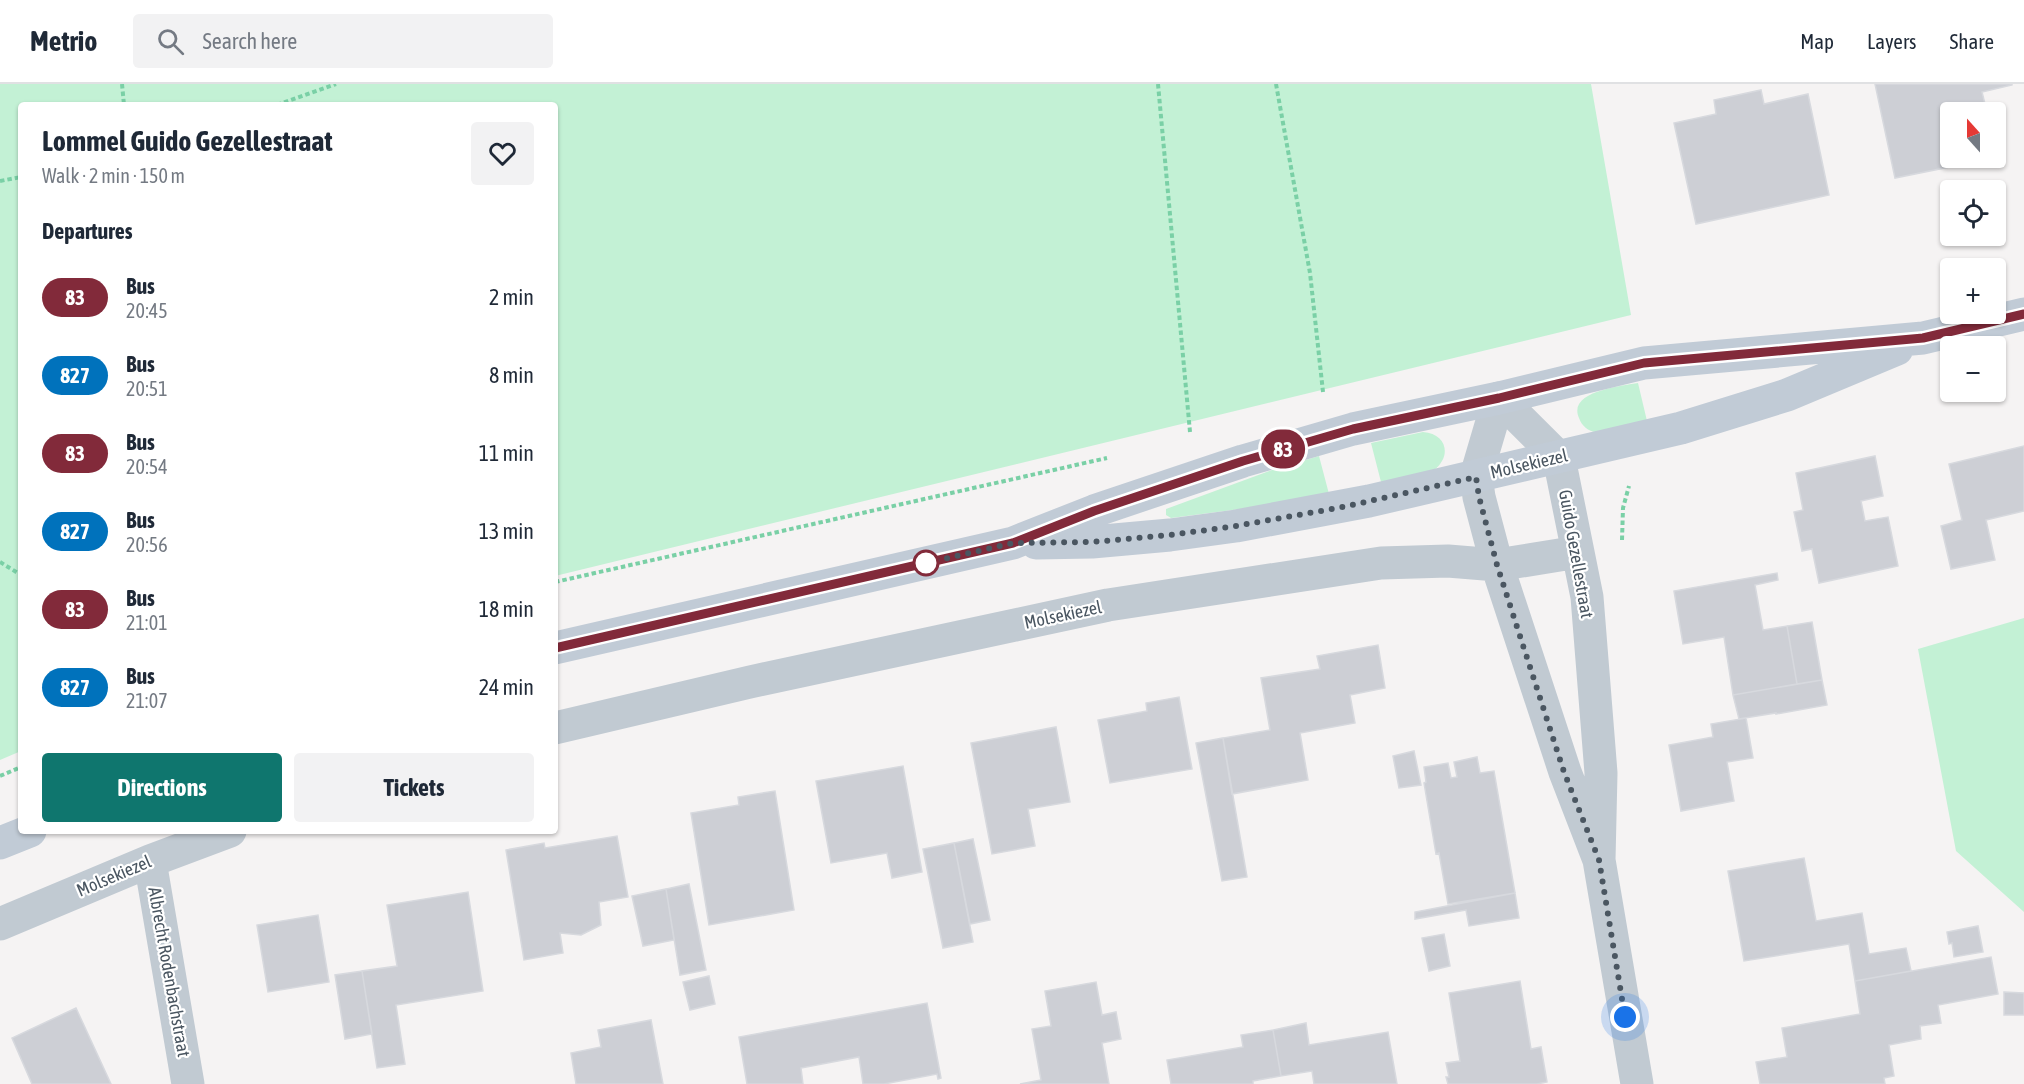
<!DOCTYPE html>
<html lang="en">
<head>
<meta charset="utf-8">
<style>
  body { margin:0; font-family:"Asap Condensed",sans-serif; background:#f2f2f3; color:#1f2937; height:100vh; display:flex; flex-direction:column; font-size:22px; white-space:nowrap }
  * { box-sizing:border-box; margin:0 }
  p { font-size:20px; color:#747a83 }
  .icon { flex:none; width:33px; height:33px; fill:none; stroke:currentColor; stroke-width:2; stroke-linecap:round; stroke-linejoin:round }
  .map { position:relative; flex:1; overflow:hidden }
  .side { position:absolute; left:18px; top:18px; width:540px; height:732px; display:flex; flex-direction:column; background:#fff; border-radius:6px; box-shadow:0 2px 4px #0004 }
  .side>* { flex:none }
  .badge { padding:0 12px; border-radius:20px; font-size:21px; line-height:39px }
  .needle { width:39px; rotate:339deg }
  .buttons { position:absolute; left:1940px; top:18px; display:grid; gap:12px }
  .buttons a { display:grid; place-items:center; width:66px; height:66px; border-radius:6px; background:#fff; box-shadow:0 2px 4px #0004; font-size:30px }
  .you { position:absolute; width:30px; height:30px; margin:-15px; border:4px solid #fff; border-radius:50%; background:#1a73e8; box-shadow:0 0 0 9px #1a73e833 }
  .map>.badge { position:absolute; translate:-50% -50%; box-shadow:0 0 0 3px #fff }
  h2 { padding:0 24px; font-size:22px; line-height:54px }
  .round { display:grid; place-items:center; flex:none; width:63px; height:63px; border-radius:6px; background:#f2f2f3 }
  .headline { display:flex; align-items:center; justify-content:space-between; height:102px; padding:0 24px }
  h1 { font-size:28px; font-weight:700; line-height:45px }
  .cta { display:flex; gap:12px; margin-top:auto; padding:12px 24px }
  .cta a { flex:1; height:69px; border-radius:6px; background:#0f766e; color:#fff; font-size:24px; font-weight:700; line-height:69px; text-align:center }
  .cta a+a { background:#f2f2f3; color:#1f2937 }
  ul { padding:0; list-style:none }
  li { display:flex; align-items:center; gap:18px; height:78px; padding:0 24px }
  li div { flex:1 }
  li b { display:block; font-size:22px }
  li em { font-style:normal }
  li .badge { min-width:66px; font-weight:700; text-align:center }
  header { display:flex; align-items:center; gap:36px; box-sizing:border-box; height:84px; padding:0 30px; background:#fff; border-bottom:2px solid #e0e1e3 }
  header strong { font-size:28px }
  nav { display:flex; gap:33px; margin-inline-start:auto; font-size:21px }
  .search { width:420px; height:54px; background:#f2f2f3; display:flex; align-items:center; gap:15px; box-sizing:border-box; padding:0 21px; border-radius:6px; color:#747a83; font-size:22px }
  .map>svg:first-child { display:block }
  .green { fill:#c3f1d5 }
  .building { fill:#cdcfd5; stroke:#d7d9de; stroke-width:1.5 }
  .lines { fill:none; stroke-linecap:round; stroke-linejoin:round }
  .path { stroke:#7ad0a6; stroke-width:4; stroke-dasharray:4.5 3; stroke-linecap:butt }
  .minor { stroke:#c1cad2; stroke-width:33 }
  .secondary { stroke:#c1cbd6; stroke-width:33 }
  .line-casing { stroke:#fff; stroke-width:14 }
  .line { stroke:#822a3a; stroke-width:9 }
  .walk { stroke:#4a5661; stroke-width:6; stroke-dasharray:0 10.8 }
  .stop-dot { fill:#fff; stroke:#822a3a; stroke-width:3 }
  .labels { text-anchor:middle; stroke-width:4.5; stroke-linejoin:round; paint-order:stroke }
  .street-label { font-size:18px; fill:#4a5661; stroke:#fff }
</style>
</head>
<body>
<header>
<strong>Metrio</strong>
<div class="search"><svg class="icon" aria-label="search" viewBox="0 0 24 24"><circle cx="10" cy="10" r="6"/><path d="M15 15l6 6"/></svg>Search here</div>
<nav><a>Map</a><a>Layers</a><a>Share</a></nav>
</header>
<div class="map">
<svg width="2024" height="1000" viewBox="0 0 2024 1000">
  <rect width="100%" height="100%" fill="#f5f3f3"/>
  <!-- green -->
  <path class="green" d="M0 0H1591L1631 231 555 492V21H21V667L0 676Z
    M1638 299 1647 337C1634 340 1608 349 1596 348 1589 348 1581 341 1579 334 1567 307 1622 302 1638 299Z
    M1423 348C1447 350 1452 372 1434 386L1381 398 1371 359Z
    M1319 372 1329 410 1263 422 1171 434 1166 431V425L1272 386Z
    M2024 534V828L1956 767 1918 565Z"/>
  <!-- building -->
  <path class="building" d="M1875 0H2012V1L1982 8 1987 28H1950V74H1986L1984 76 1895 94Z
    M1761 6 1764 20 1808 10 1829 111 1696 140 1674 39 1716 30 1714 16Z
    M2024 362V427L1986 436 1995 476 1951 485 1941 442 1962 436 1949 380Z
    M1875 372 1883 412 1861 417 1865 437 1888 433 1898 482 1819 499 1812 465 1802 467 1794 428 1803 426 1796 389Z
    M1777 489 1778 496 1755 501 1763 546 1787 542 1797 600 1733 611 1724 553 1683 560 1674 507Z
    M1812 538 1822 596 1797 600 1787 542Z
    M1378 561 1385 604 1350 611 1355 639 1300 649 1308 696 1232 710 1223 654 1270 646 1261 594 1320 585 1317 572Z
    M1822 596 1827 621 1776 630V629L1739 635 1733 611Z
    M1179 613 1192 685 1110 699 1098 636 1147 627 1146 619Z
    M1746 634 1753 674 1727 678 1734 717 1681 727 1669 661 1713 653 1711 640Z
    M1056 643 1070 718 1028 725 1035 762 992 770 971 659Z
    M1223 654 1247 793 1222 797 1196 659Z
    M1414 667 1421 701 1399 704 1393 672Z
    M1477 673 1480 689 1494 687 1515 809 1448 820 1439 769 1436 770 1424 699 1426 698 1424 683 1448 679 1451 694 1457 693 1454 678Z
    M903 682 922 788 892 794 887 769 831 779 816 697Z
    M775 707 794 826 709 841 691 729 739 721 738 713Z
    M617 752 628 813 599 818 601 841 581 851 560 849 563 869 524 876 506 766 544 759 545 764Z
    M973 755 990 836 970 840 954 759Z
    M954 759 973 858 943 864 923 765Z
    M1804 774 1816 837 1862 829 1869 870 1906 864 1911 887 1855 897 1849 860 1744 877 1728 787Z
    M689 800 706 886 680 891 666 805Z
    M666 805 674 856 643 862 632 812Z
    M468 808 483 907 396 921 405 980 377 984 362 887 397 882 387 821Z
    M1515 809 1519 834 1469 842 1466 826 1415 835V828Z
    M318 831 329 898 268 908 257 841Z
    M1978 842 1983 868 1954 873 1952 859 1949 860 1947 848Z
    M1444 850 1450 882 1429 887 1422 854Z
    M1991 873 1998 910 1938 921 1941 939 1920 942 1921 955 1889 961 1894 992 1884 994 1885 1000H1760L1756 978 1787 973 1782 944 1860 930 1855 897Z
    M362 887 372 950 345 955 335 891Z
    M709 892 715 920 690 926 683 898Z
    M1520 897 1531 965 1541 963 1547 998 1537 1000H1448L1446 993H1449L1446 979 1460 977 1449 909Z
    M1096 898 1102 931 1116 928 1121 955 1102 959 1109 1000H1020L1041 996 1032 945 1051 942 1045 907Z
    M2004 908 2024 909V931H2004Z
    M927 919 941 994 938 995 937 990 884 1000H863L859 973 801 984 803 1000H747L739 953Z
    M76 924 111 1000H32L12 954Z
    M651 936 663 1000H576L571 969 601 963 598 946Z
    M1306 939 1309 961 1388 948 1397 1000H1314L1312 987 1281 992 1273 946Z
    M1273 946 1281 992 1253 997V1000H1171L1167 976 1243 963 1241 951Z"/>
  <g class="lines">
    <!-- path -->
    <path class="path" d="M122 0 124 21
      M1158 0 1190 348
      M1276 0 1310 189 1323 308
      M277 21 336 0
      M0 97 21 93
      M1622 456 1623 424 1629 402
      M0 478 21 491
      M555 498 1107 374
      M0 692 21 683"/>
    <!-- minor -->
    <path class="minor" d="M555 644 750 598 1108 521 1381 479 1448 477 1497 481 1578 468
      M1599 776 1565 688 1497 481 1479 413 1476 392 1499 314 1559 374 1587 513 1601 689 1599 776 1637 1000
      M150 777 188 1000
      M0 840 150 777 230 747"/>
    <!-- secondary -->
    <path class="secondary" d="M1036 459 1092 458 1170 451 1236 442 1369 417 1681 344 1787 311 1897 265
      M555 564 1013 459 1094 427 1243 377 1353 345 1499 314 1644 279 1923 254 2024 230
      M0 759 30 747"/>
  </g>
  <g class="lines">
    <!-- line casing -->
    <g class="line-casing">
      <path id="line" d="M555 564 1013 459 1094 427 1243 377 1353 345 1499 314 1644 279 1923 254 2024 230"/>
    </g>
    <!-- line -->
    <use href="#line" class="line"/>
    <!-- walk -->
    <path class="walk" d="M926 479 1013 459 1092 458 1170 451 1236 442 1343 423 1476 393 1479 413 1497 481 1564 688 1599 776 1625 933"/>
  </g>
  <!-- markers -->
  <circle class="stop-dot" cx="926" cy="479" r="12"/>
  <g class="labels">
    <!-- street labels -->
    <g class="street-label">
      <text transform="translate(1529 380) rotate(-13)" y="6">Molsekiezel</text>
      <text transform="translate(1576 470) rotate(80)" y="6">Guido Gezellestraat</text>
      <text transform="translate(1063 531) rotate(-12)" y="6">Molsekiezel</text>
      <text transform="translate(114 792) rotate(-23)" y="6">Molsekiezel</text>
      <text transform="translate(169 888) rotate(80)" y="6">Albrecht Rodenbachstraat</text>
    </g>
  </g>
</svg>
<div class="buttons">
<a><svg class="needle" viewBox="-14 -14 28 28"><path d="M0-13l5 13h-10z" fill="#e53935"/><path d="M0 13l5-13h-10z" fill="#747a83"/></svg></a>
<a><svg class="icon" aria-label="locate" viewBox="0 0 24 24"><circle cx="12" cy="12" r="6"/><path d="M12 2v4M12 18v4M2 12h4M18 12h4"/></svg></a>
<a>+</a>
<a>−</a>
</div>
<div class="you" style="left:1625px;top:933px"></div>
<b class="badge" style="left:1283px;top:365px;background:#822a3a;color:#fff">83</b>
<section class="side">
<div class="headline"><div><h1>Lommel Guido Gezellestraat</h1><p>Walk · 2 min · 150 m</p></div><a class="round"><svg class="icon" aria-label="heart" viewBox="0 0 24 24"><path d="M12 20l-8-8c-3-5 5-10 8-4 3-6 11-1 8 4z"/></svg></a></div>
<h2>Departures</h2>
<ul>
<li><span class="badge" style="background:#822a3a;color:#fff">83</span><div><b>Bus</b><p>20:45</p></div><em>2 min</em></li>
<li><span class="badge" style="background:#0072bc;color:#fff">827</span><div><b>Bus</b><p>20:51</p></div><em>8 min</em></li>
<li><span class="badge" style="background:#822a3a;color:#fff">83</span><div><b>Bus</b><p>20:54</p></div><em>11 min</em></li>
<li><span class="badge" style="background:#0072bc;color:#fff">827</span><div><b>Bus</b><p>20:56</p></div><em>13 min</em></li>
<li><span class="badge" style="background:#822a3a;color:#fff">83</span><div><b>Bus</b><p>21:01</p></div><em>18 min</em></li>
<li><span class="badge" style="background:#0072bc;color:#fff">827</span><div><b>Bus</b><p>21:07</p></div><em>24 min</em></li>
</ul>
<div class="cta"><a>Directions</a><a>Tickets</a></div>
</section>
</div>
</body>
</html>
